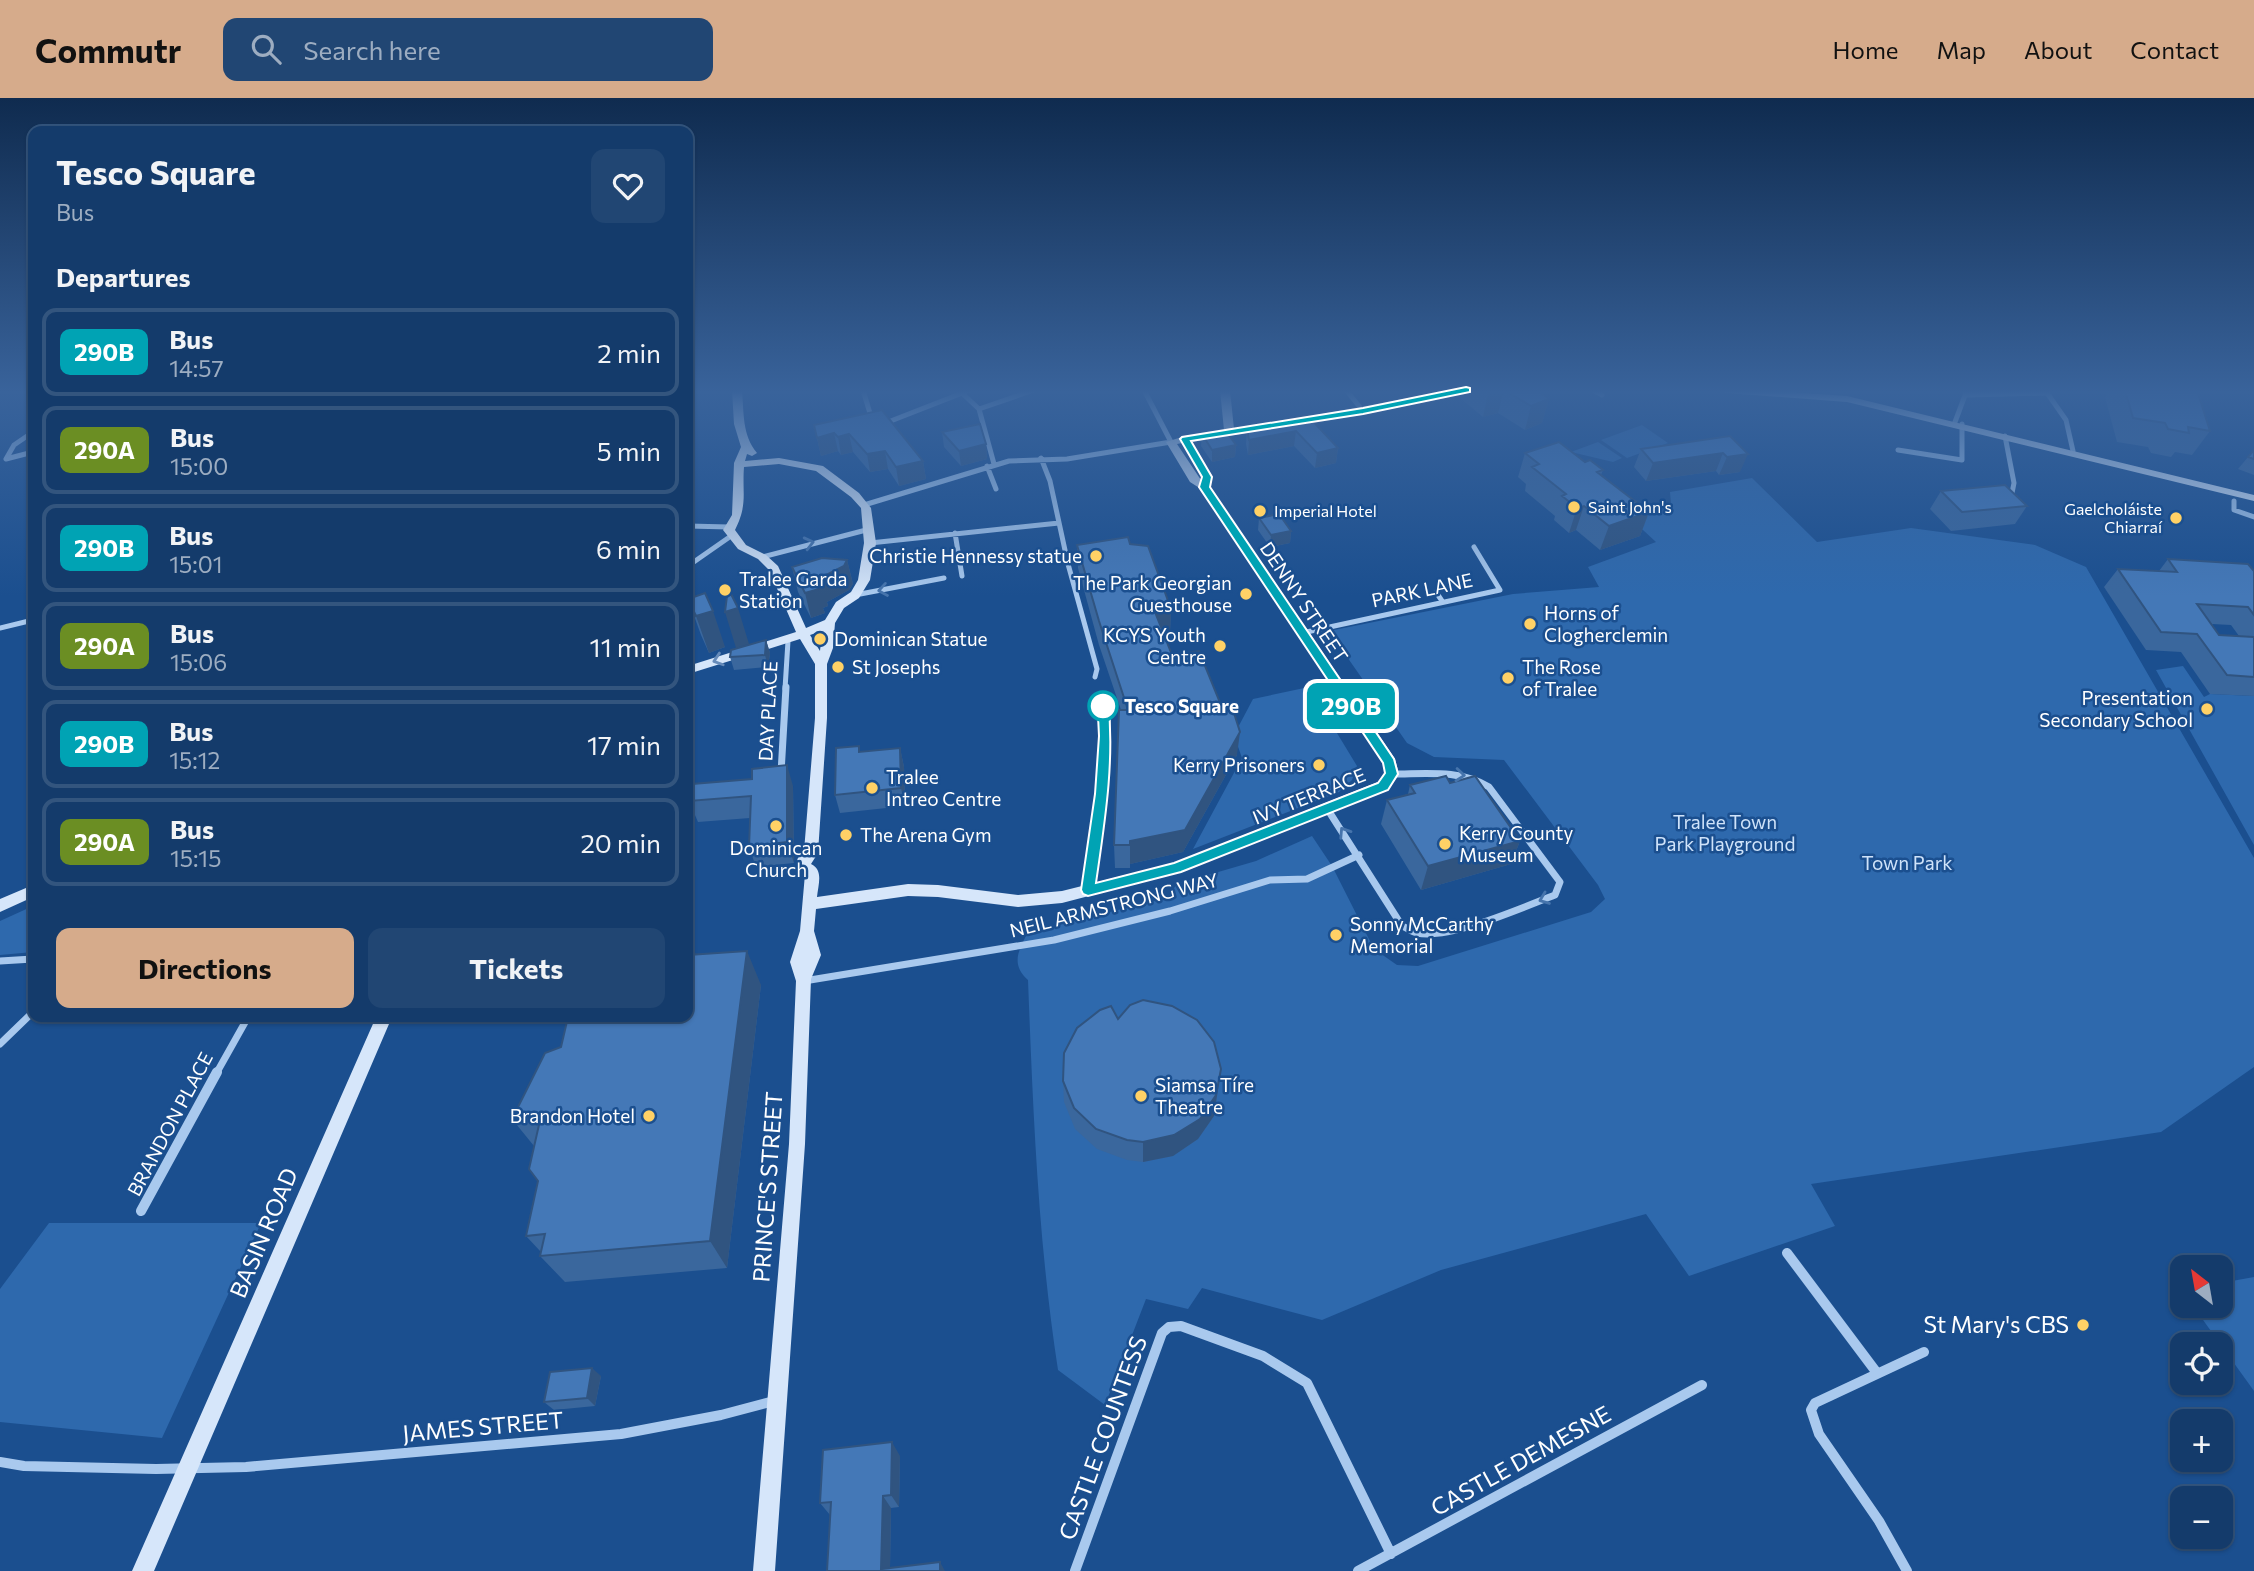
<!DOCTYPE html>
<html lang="en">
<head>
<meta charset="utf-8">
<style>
  body { margin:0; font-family:Commissioner,sans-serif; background:#214673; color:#f1f3f6; height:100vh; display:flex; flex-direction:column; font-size:26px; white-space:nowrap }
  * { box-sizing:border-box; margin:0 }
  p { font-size:23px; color:#9dadc1 }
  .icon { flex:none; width:38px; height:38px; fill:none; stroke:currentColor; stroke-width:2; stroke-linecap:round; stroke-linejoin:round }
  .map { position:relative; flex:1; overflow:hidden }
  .panel { position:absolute; left:28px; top:28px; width:665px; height:896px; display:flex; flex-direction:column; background:#143b6b; border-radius:14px; box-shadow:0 2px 5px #0004,0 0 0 2px #33557e }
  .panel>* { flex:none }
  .badge { padding:0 14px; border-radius:10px; font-size:24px; line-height:46px }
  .needle { width:46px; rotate:329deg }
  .controls { position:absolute; left:2170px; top:1157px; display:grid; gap:14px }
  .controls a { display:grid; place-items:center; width:63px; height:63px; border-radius:14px; background:#143b6b; box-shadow:0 2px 5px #0004,0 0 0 2px #33557e; font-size:35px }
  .map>.badge { position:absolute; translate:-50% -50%; box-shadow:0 0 0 4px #fff }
  h2 { padding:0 28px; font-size:26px; line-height:63px }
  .round { display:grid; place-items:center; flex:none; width:74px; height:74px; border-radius:14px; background:#214673 }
  .overview { display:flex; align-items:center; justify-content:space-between; height:119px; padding:0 28px }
  h1 { font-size:33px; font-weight:700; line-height:52px }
  .primary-button { display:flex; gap:14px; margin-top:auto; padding:14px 28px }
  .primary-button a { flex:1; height:80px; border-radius:14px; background:#d6ab8b; color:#111; font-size:28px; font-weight:700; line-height:80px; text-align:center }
  .primary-button a+a { background:#214673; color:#f1f3f6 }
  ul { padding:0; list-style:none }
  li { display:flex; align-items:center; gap:21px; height:88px; margin:0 14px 10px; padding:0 14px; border:4px solid #33557e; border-radius:14px }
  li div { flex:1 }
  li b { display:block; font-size:26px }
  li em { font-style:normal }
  li .badge { min-width:77px; font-weight:700; text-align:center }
  header { display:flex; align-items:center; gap:42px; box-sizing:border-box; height:98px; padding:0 35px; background:#d6ab8b; color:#111 }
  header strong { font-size:33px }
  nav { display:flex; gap:38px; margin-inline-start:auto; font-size:24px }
  .search { width:490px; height:63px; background:#214673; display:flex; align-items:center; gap:18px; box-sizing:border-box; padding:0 24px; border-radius:14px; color:#9dadc1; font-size:26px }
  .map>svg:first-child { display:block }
  .green { fill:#2e69ad }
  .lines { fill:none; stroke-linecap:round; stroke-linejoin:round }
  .street-far2 { stroke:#a9c9ee; stroke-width:5 }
  .street-far1 { stroke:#a9c9ee; stroke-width:7 }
  .street { stroke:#a9c9ee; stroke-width:10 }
  .secondary { fill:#d6e6fa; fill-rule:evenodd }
  .wall { fill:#3a679d; fill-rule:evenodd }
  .shaded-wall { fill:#305480 }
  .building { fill:#4478b7; stroke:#305480; stroke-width:2 }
  .oneway { stroke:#4674ac }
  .oneway2 { stroke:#668bba }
  .line { fill:#00a3b4; stroke:#fff; stroke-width:2 }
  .poi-dot { fill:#ffd166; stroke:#1b4f8f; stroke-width:2.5 }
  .stop-dot { fill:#fff; stroke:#00a3b4; stroke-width:3.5 }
  .labels { text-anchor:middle; stroke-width:5; stroke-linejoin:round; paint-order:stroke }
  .far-poi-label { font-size:16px; fill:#fff; stroke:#1b4f8f; text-anchor:start }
  .poi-label { font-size:19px; fill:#fff; stroke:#1b4f8f; text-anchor:start }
  .street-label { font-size:19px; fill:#fff; stroke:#1b4f8f }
  .stop-label { font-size:19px; font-weight:bold; fill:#fff; stroke:#1b4f8f; text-anchor:start }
  .park-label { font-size:19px; fill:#cfe3fa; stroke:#1b4f8f }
  .near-street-label { font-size:23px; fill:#fff; stroke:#1b4f8f }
  .near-poi-label { font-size:23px; fill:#fff; stroke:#1b4f8f; text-anchor:end }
</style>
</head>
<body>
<header>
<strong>Commutr</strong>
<div class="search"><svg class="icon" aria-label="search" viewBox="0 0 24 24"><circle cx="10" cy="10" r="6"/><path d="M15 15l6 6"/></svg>Search here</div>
<nav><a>Home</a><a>Map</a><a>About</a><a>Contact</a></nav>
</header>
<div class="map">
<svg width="2254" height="1473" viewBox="0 0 2254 1473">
  <rect width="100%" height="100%" fill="#1b4f8f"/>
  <!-- green -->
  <path class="green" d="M1642 327 1668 345 1627 360 1601 342Z
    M1598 344 1622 360 1613 364 1571 354Z
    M1752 380 1817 444 1911 430 2035 447 2086 469 2254 760V969L2161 1034 1811 1086 1835 1128 1689 1178 1646 1116 1441 1172 1322 1222 1202 1190 1188 1211 1146 1201 1105 1307 1058 1272C1038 1143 1033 1012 1028 882 1010 866 1019 852 1028 834L1167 800 1177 786 1256 763 1312 738 1332 768 1374 851 1397 867 1418 868 1591 814 1605 801 1598 787 1504 662 1434 659 1407 645 1329 533 1513 496 1599 489 1588 469 1656 444 1630 420 1671 406 1670 394Z
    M2183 568 2204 599 2210 596 2254 598V747L2156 572Z
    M1309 589 1357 668 1352 682 1339 694 1193 751 1242 660 1234 637 1253 601Z
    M33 808V854L0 857V823Z
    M49 1125H261L162 1340 0 1324V1191Z
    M2254 1179V1293L2193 1208H2221V1185Z"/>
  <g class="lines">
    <!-- street-far2 -->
    <path class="street-far2" d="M863 292 872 322
      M1346 292 1363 313
      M1593 292 1602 297
      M2045 292 2066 322 2073 353
      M963 296 979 311
      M1968 297 2048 295
      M979 311 1034 292
      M979 311 994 366
      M1955 324 1967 292
      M883 326 970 292
      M33 334 14 347 6 361 33 354
      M2005 338 2014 385 2011 400
      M1898 352 1962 362V326
      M1041 360 1050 383 1068 466 1097 571 1095 579
      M987 368 996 391
      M2234 403V412L2254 419
      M864 407 1009 363 1067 361 1171 344 1144 292
      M688 428 729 429
      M955 435 962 478
      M870 445 1059 425
      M762 459 870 431
      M688 468 731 438
      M1436 494 1442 503
      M855 497 944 480
      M0 530 33 522
      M1302 535 1500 492 1474 449
      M785 591 788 543"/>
    <!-- street-far1 -->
    <path class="street-far1" d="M781 675 786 589
      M1328 712 1402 828C1407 830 1412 834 1417 835 1450 842 1523 809 1555 797L1560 784 1489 689C1459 671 1426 676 1392 676
      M0 863 33 861
      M804 883 1054 842 1170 813 1270 782 1307 781 1359 757
      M0 946 33 914
      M216 976 248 919"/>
    <!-- street -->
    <path class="street" d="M141 1113 217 974
      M1787 1155 1877 1275
      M0 1364 24 1368 156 1371 246 1369 621 1336 721 1317 774 1303
      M1075 1473 1162 1235 1169 1229 1181 1228 1263 1258 1307 1285 1391 1456
      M1358 1473 1702 1287
      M1907 1473 1879 1423 1819 1336 1811 1312 1815 1305 1924 1254"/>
    <!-- secondary -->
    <path class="secondary" d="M732 292H742C744 315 742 337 757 355L752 358 747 356 745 363 779 360 823 368 859 395 871 410 876 445 870 482 859 500 844 510 835 525 833 550 827 566V620L818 755 811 766C824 772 818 787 817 799L908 786 938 787 1018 797 1062 793 1174 765 1378 684 1385 675 1383 665 1201 391 1190 384 1166 344 1185 338 1224 332 1220 292H1230L1234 331 1264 326 1269 329 1264 332 1192 344 1212 379 1210 389 1395 661 1399 676 1388 692 1181 774 1062 805 1018 809 938 799 908 798 816 811 814 833 821 857 811 881 805 1046 775 1473H753L789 1046 796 883 790 864 800 833 805 776C793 771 795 760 804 753L815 620V566L800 541 688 576V568L796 534 769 472 758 461 738 451 723 432 732 417 734 365 741 349 734 326ZM1182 345 1202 379 1201 382 1177 346ZM779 366 816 373 851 399 861 410 864 445 858 482 851 494 836 504 825 522 806 530 778 468 766 457 746 447 735 432C748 406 742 396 744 369ZM822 533 820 553 810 537Z
      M1452 292H1471L1466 295 1294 327 1289 324 1294 321Z
      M1721 292H1761L1847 298 2254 397V403L1847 304 1726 295Z
      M33 787V799L0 814V801Z
      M376 919H392L154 1473H132Z"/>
  </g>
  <!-- wall -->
  <path class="wall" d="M1461 292H1537L1549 301 1542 325 1525 332 1498 315 1483 319 1459 299Z
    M1914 292H1939L1937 295Z
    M2110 292H2197L2210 333 2192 357 2175 354 2171 359 2151 355 2148 349 2117 344 2105 299Z
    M882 312 923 363 926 381 899 388 888 371 870 374 853 354 841 357 838 353 821 358 814 327Z
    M1307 317 1338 350 1336 365 1315 370 1294 348 1248 357 1246 346 1247 331Z
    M942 334 986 346 987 361 961 368 944 349Z
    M1202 336 1236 347 1235 359 1212 364 1201 348Z
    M1730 338 1740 374 1719 377 1716 373 1646 383 1634 369 1641 351Z
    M2254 352V377L2238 371Z
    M1525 355 1585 364 1603 372 1601 377 1649 414 1640 438 1600 452 1576 432 1569 435 1554 422 1555 418 1525 393 1526 386 1518 379Z
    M1941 393 2027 408 2015 426 1951 433 1930 411Z
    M1259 420 1291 433 1290 445 1270 449 1258 432Z
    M1130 446 1171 511 1170 534 1164 536 1172 557 1237 657 1183 754 1130 766V770H1115L1114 747 1121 612 1099 547 1078 470 1077 447Z
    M2168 461 2254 473V598L2210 596 2181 554 2146 552 2104 489 2118 471 2159 473ZM2212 526 2231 527 2239 538 2219 537Z
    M847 462 853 486 849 492 827 504 828 508 823 510 825 515 811 520 798 494 792 469Z
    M688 501 725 549 709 555 701 537Z
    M766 542 770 555 768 569 734 572 730 559Z
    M859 648 860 654 900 650 904 669 905 708 840 715 835 697Z
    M1450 685 1520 743 1511 766 1421 792 1381 726 1387 702 1408 696 1410 687Z
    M793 688 794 765 756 769 749 749 750 720 698 724 689 703Z
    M697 857 761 887 727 1170 565 1184 540 1158 541 1154 526 1138 538 1083 534 1048 512 1021 561 949Z
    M1221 971 1214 1018 1198 1041 1173 1058 1143 1064 1127 1062 1097 1051 1075 1031 1064 1004 1063 983Z
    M601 1278 595 1308 554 1312 544 1304Z
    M900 1358 899 1409 891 1410 890 1470 945 1473H827L830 1417 820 1405Z"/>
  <!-- shaded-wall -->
  <path class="shaded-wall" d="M1504 292 1498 315 1483 319 1488 295Z
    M1549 301 1542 325 1525 332 1531 308Z
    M1296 333 1294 348 1248 357 1249 342Z
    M834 335 838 353 821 358 817 340Z
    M849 336 853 354 841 357 838 339Z
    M986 346 987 361 961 368 959 353Z
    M1236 347 1235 359 1212 364V352Z
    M1338 350 1336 365 1315 370 1317 355Z
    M885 353 888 371 870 374 867 356Z
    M1723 355 1716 373 1646 383 1653 365Z
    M1748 356 1740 374 1719 377 1727 359Z
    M923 363 926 381 899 388 896 369Z
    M1584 408 1576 432 1569 435 1577 410Z
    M1649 414 1640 438 1600 452 1609 428Z
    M1291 433 1290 445 1270 449 1271 437Z
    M847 462 853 486 849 492 827 504 828 508 823 510 825 515 811 520 805 495 816 486 820 480Z
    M738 510 749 546 736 550 725 514Z
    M1171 511 1170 534 1155 537V514Z
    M713 513 725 549 709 555 696 518Z
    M766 542 770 555 768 569 765 557Z
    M1240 634 1237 657 1183 754 1130 766V743Z
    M900 650 904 669 905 708 901 690Z
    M787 667 793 688 794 765 787 744Z
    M1520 743 1511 766 1421 792 1428 768Z
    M688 838 698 861 688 880Z
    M747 853 761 887 727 1170 710 1143Z
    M1221 971 1214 1018 1198 1041 1173 1058 1143 1064V1044Z
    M592 1270 601 1278 595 1308 587 1300Z
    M892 1344 900 1358 899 1409 891 1397Z
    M883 1398 891 1410 890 1473 881 1471Z
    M940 1464 945 1473H940Z"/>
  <!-- building -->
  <path class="building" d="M1484 292H1502L1488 295Z
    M1504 292H1537L1549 301 1531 308Z
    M2125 292H2197L2210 333 2188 329 2189 335 2168 331 2165 325 2133 320Z
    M882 312 923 363 896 369 885 353 867 356 849 336 838 339 834 335 817 340 814 327Z
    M1307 317 1338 350 1317 355 1296 333 1249 342 1247 331Z
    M980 326 986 346 959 353 942 334Z
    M1225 332 1236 347 1212 352 1202 336Z
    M1730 338 1748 356 1727 359 1723 355 1653 365 1641 351Z
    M1559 344 1585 364 1590 362 1603 372 1597 374 1649 414 1609 428 1584 408 1577 410 1562 398 1566 396 1532 369 1539 366 1525 355Z
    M2254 352V361L2248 359Z
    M2005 387 2027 408 1962 414 1941 393Z
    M1279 416 1291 433 1271 437 1259 420Z
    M1128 439 1130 446 1148 448 1171 511 1155 514 1172 557 1199 553 1223 612H1233L1240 634 1185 732 1130 743V747H1114L1119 612H1128L1099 523 1077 447Z
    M822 460 847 462 844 468 820 480 823 484 816 486 819 491 805 495 792 469Z
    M2168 461 2248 466 2254 473V517L2248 509 2197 506 2219 537 2254 539V579L2227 577 2197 536 2161 534 2118 471 2177 474Z
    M728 490 738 510 725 514Z
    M705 495 713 513 696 518 688 501Z
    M766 542 765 557 730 559 731 552Z
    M859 648V654L900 650 901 690 835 697 836 650Z
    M787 667V744L749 749 751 698 689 703 692 686 752 681V671Z
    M1446 678 1450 685 1475 678 1520 743 1428 768 1387 702 1415 695 1410 687Z
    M747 853 710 1143 540 1158 545 1136 526 1138 538 1083 529 1071 541 1018 512 1021 545 955 561 949 568 919H688V857Z
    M1143 902 1172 908 1197 922 1214 944 1221 971 1216 997 1200 1021 1174 1037 1143 1044 1127 1042 1096 1031 1074 1010 1063 983 1064 955 1077 930 1100 912 1111 908 1118 921 1130 907Z
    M592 1270 587 1300 544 1304 550 1274Z
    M892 1344 891 1397 883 1398 881 1471 940 1464V1473H827L831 1404 820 1405 823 1352Z"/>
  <!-- one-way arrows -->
  <defs><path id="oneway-chevron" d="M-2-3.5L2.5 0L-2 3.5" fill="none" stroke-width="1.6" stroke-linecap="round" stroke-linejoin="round" transform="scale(1.75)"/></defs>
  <g class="oneway">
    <use href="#oneway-chevron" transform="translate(809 445) rotate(-14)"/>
    <use href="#oneway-chevron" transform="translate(883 492) rotate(170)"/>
    <use href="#oneway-chevron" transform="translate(1460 677) rotate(5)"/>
    <use href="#oneway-chevron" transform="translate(1344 734) rotate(-123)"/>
    <use href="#oneway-chevron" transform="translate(1544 801) rotate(159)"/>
  </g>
  <use class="oneway2" href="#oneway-chevron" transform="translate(718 562) rotate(162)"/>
  <!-- sky -->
  <linearGradient id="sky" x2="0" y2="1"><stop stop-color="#0f2b4f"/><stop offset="0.59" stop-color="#39639b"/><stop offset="1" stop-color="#39639b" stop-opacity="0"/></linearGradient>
  <rect width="2254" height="498" fill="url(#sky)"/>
  <!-- line -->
  <path class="line" d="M1466 289 1470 290V294L1363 316 1191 343 1212 379 1210 389 1394 661 1398 676 1388 692 1181 774 1088 798 1083 796 1081 792 1095 696 1099 638 1097 597H1106L1108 600C1115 663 1105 723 1096 785L1174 765 1378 685 1385 675 1383 665 1199 389 1202 379 1180 341 1182 339 1363 310Z"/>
  <!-- markers -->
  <g class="poi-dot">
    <circle cx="1574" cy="409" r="7"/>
    <circle cx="1260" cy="413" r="7"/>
    <circle cx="2176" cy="420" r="7"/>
    <circle cx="1096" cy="458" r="7"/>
    <circle cx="725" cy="492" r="7"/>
    <circle cx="1246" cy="496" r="7"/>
    <circle cx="1530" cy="526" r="7"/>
    <circle cx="820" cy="541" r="7"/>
    <circle cx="1220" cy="548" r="7"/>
    <circle cx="838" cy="569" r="7"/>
    <circle cx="1508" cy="580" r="7"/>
    <circle cx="2207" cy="611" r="7"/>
    <circle cx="1319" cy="667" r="7"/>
    <circle cx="872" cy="690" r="7"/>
    <circle cx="776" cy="728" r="7"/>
    <circle cx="846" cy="737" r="7"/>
    <circle cx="1445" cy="746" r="7"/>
    <circle cx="1336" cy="837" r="7"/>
    <circle cx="1141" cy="998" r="7"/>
    <circle cx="649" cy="1018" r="7"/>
    <circle cx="2083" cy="1227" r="7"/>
  </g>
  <circle class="stop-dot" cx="1103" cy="608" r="14"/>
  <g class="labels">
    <!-- far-poi labels -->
    <g class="far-poi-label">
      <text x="1588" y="415">Saint John's</text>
      <text x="2162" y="417" text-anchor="end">Gaelcholáiste<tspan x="2162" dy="18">Chiarraí</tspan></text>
      <text x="1274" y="419">Imperial Hotel</text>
    </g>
    <!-- poi labels -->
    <g class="poi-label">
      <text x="1082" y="465" text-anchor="end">Christie Hennessy statue</text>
      <text x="739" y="488">Tralee Garda<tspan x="739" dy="22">Station</tspan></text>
      <text x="1232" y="492" text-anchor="end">The Park Georgian<tspan x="1232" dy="22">Guesthouse</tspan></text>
      <text x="1544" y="522">Horns of<tspan x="1544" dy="22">Clogherclemin</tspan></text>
      <text x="1206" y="544" text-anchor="end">KCYS Youth<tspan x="1206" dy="22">Centre</tspan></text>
      <text x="834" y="548">Dominican Statue</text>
      <text x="852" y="576">St Josephs</text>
      <text x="1522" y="576">The Rose<tspan x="1522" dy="22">of Tralee</tspan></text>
      <text x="2193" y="607" text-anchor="end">Presentation<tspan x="2193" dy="22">Secondary School</tspan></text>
      <text x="1305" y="674" text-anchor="end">Kerry Prisoners</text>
      <text x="886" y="686">Tralee<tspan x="886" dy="22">Intreo Centre</tspan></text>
      <text x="1459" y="742">Kerry County<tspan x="1459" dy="22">Museum</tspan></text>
      <text x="860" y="744">The Arena Gym</text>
      <text x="776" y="757" text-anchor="middle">Dominican<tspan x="776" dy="22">Church</tspan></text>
      <text x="1350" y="833">Sonny McCarthy<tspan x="1350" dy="22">Memorial</tspan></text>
      <text x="1155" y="994">Siamsa Tíre<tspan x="1155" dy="22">Theatre</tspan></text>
      <text x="635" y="1025" text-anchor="end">Brandon Hotel</text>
    </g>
    <!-- street labels -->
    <g class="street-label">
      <text transform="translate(1422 492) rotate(-12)" y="7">PARK LANE</text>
      <text transform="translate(1304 504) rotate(56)" y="7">DENNY STREET</text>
      <text transform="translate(768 613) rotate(-87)" y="7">DAY PLACE</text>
      <text transform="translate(1309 698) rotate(-22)" y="7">IVY TERRACE</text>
      <text transform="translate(1114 807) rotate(-14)" y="7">NEIL ARMSTRONG WAY</text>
      <text transform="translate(170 1026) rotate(-62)" y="7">BRANDON PLACE</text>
    </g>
    <!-- stop labels -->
    <g class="stop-label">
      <text x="1124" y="615">Tesco Square</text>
    </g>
    <!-- park labels -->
    <g class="park-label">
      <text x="1725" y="731">Tralee Town<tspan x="1725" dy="22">Park Playground</tspan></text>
      <text x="1907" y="772">Town Park</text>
    </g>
    <!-- near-street labels -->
    <g class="near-street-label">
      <text transform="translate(768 1089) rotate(-86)" y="8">PRINCE'S STREET</text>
      <text transform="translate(264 1135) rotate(-67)" y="8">BASIN ROAD</text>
      <text transform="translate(483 1329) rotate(-5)" y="8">JAMES STREET</text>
      <text transform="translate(1103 1340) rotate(-70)" y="8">CASTLE COUNTESS</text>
      <text transform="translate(1521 1363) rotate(-29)" y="8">CASTLE DEMESNE</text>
    </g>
    <!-- near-poi labels -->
    <g class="near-poi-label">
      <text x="2069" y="1235">St Mary's CBS</text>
    </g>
  </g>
</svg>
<div class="controls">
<a><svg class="needle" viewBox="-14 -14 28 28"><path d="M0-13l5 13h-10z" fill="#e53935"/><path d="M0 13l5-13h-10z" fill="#9dadc1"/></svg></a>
<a><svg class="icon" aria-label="locate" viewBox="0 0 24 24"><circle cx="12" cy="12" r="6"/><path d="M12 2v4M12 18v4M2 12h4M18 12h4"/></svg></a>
<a>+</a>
<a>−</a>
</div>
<b class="badge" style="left:1351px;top:608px;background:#00a3b4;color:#fff">290B</b>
<section class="panel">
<div class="overview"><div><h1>Tesco Square</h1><p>Bus</p></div><a class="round"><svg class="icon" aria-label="heart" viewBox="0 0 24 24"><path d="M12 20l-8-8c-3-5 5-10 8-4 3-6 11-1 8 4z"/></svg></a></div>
<h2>Departures</h2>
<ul>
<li><span class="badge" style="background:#00a3b4;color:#fff">290B</span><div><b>Bus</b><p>14:57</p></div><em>2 min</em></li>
<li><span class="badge" style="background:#6b8e23;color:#fff">290A</span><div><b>Bus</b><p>15:00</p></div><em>5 min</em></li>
<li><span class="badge" style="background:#00a3b4;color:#fff">290B</span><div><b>Bus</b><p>15:01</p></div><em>6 min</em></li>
<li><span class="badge" style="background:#6b8e23;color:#fff">290A</span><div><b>Bus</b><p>15:06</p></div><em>11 min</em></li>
<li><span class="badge" style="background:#00a3b4;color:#fff">290B</span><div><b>Bus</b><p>15:12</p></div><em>17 min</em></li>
<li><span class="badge" style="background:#6b8e23;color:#fff">290A</span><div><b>Bus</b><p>15:15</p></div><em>20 min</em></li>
</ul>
<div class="primary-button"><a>Directions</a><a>Tickets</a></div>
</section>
</div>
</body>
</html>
